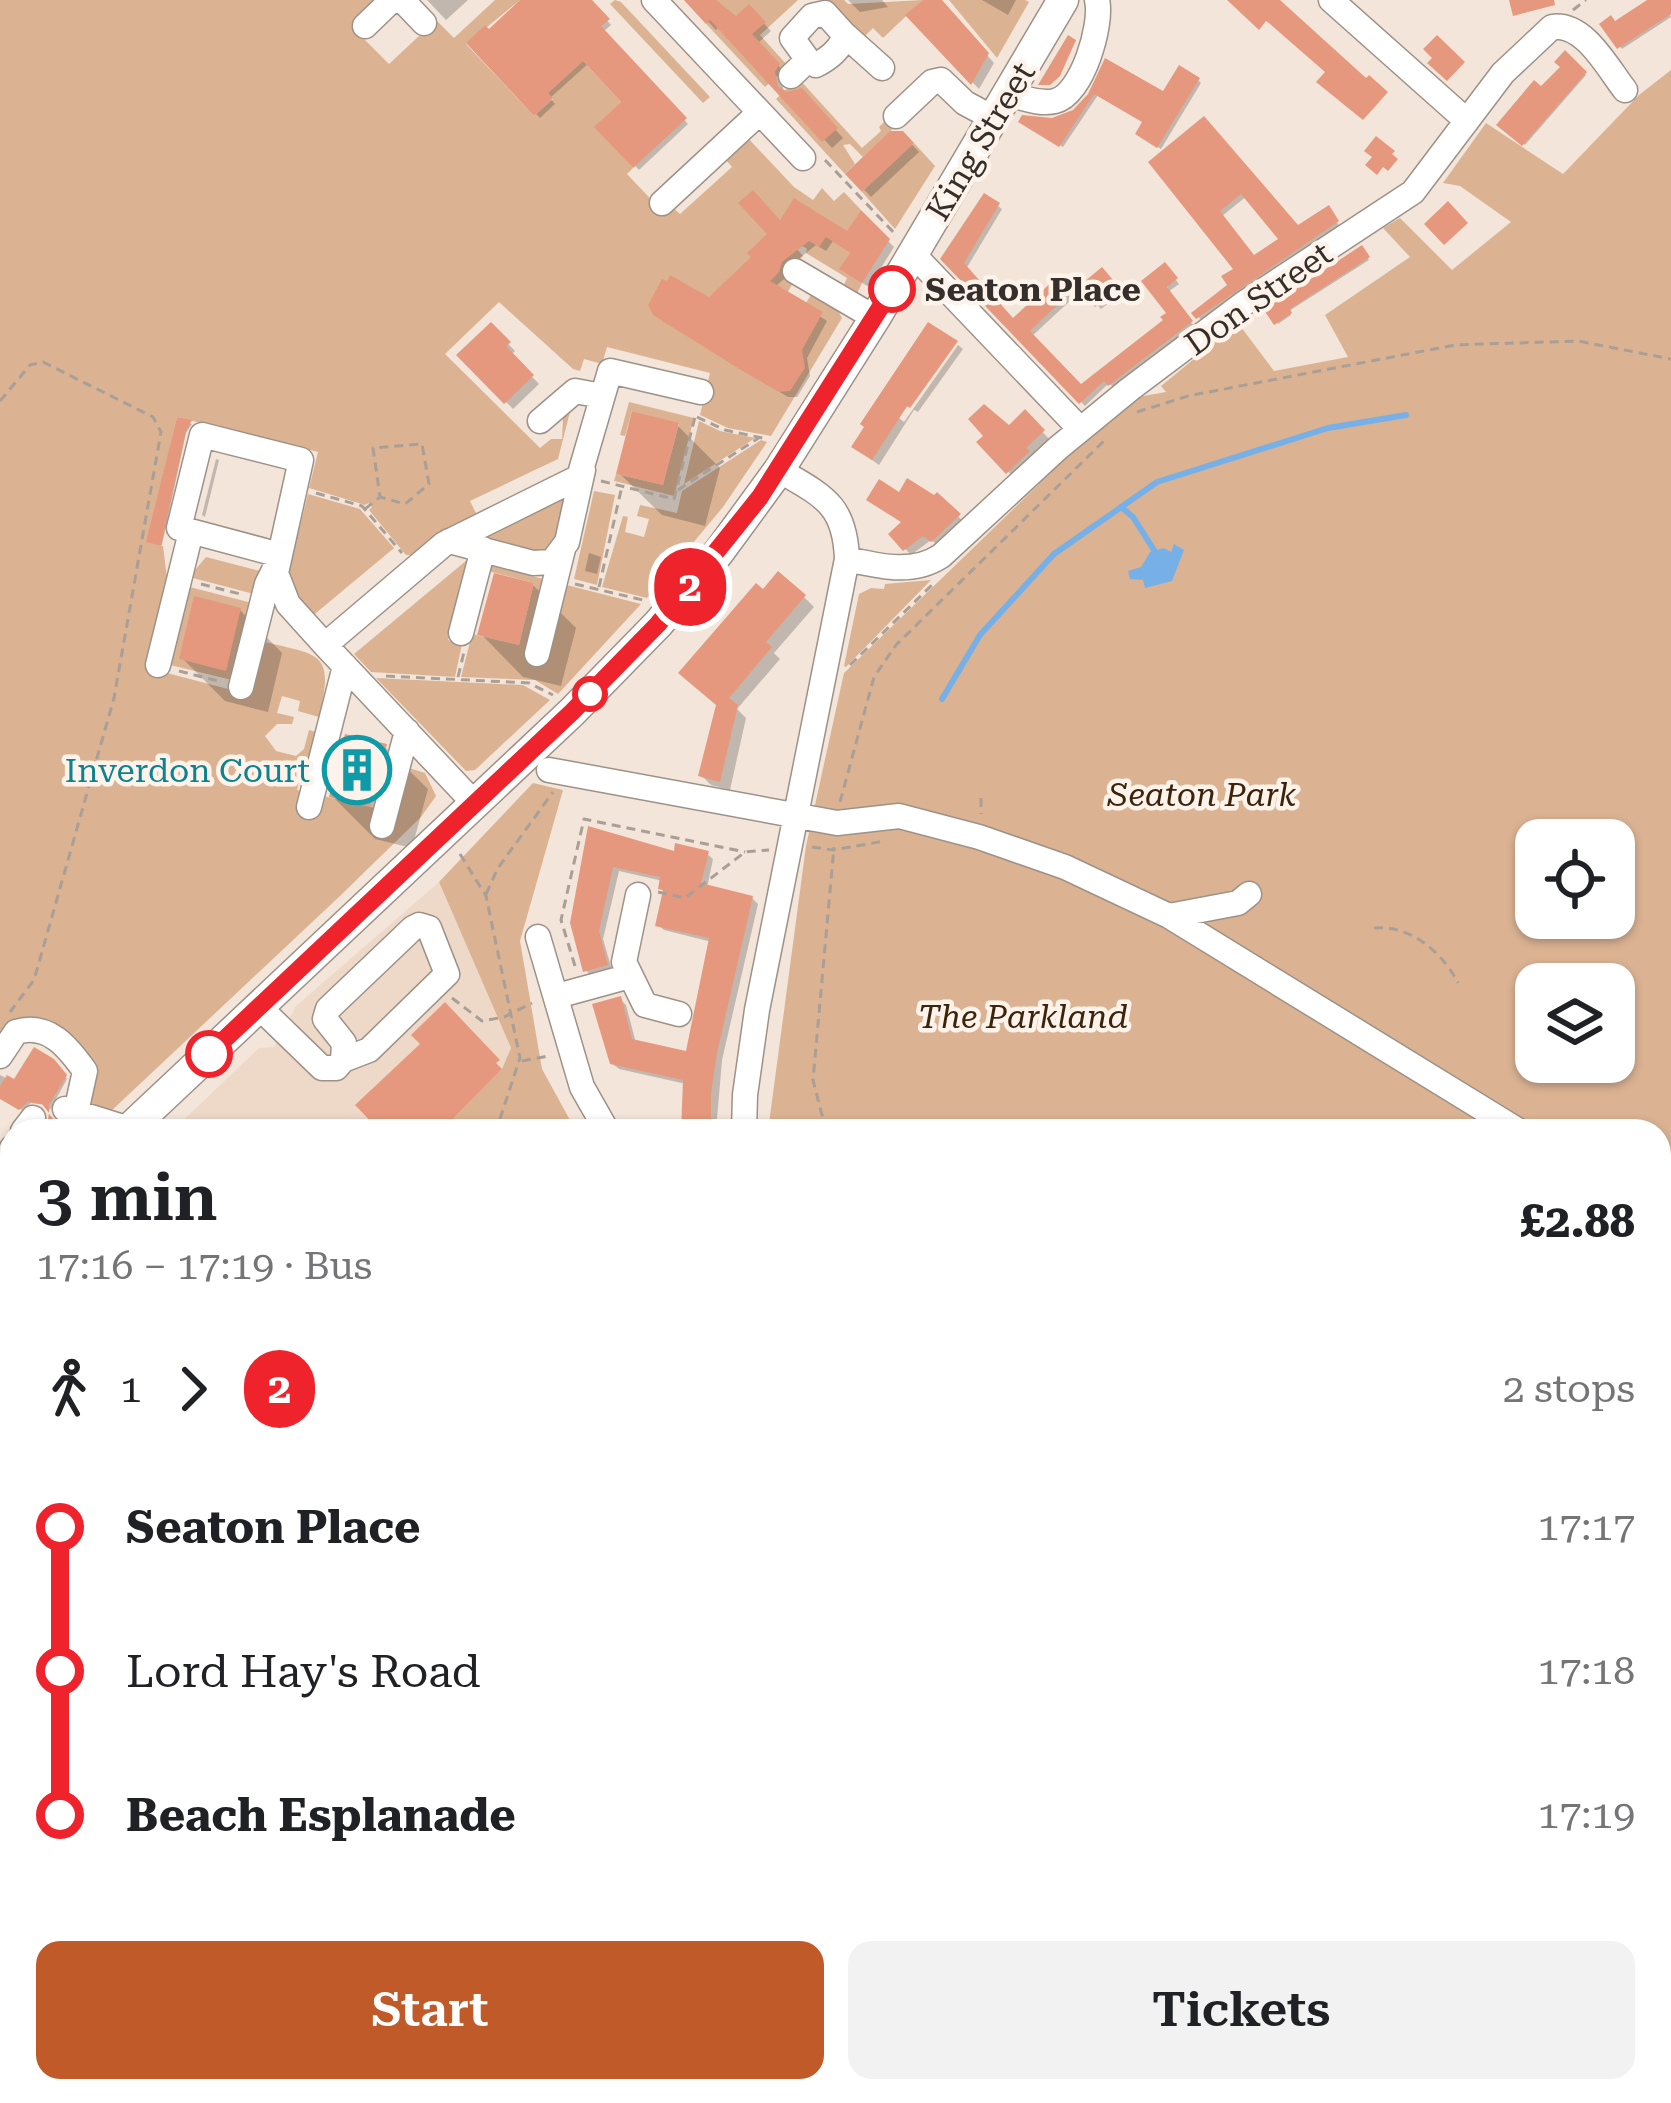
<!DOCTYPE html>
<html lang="en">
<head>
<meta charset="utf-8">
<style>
  body { margin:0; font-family:"Roboto Serif",serif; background:#f2f2f2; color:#202124; height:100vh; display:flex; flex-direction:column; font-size:45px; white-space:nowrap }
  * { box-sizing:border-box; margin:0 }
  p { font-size:39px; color:#757577 }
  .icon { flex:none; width:66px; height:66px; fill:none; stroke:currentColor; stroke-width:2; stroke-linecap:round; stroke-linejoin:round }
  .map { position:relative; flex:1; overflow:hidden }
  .sheet { position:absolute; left:0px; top:1119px; width:1671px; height:984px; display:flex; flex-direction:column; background:#fff; border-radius:36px 36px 0 0; box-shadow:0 3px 9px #0004 }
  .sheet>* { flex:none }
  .badge { padding:0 24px; border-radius:39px; font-size:42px; line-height:78px }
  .fabs { position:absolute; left:1515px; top:819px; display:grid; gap:24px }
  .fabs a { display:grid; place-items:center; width:120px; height:120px; border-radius:24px; background:#fff; box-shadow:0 3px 9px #0004; font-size:60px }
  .map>.badge { position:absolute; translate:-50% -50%; box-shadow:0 0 0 6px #fff }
  .legs { display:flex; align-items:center; gap:18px; height:132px; padding:0 36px; font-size:39px }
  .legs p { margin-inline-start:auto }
  .summary { display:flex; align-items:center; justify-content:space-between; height:204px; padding:0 36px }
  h1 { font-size:66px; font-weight:600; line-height:90px }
  .button { display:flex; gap:24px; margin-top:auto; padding:24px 36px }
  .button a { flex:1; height:138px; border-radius:24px; background:#c05b29; color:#fff; font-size:48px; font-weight:600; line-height:138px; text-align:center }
  .button a+a { background:#f2f2f2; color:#202124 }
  ul { padding:0 36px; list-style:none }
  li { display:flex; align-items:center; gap:42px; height:144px; font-size:45px }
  li i { display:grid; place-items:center; width:18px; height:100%; margin:0 15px; background:currentColor }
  li i::after { content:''; width:30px; height:30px; margin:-15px; border:9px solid; border-radius:50%; background:#fff }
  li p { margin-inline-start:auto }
  li:first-child i { background:linear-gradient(#0000 50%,currentColor 0) }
  li:last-child i { background:linear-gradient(currentColor 50%,#0000 0) }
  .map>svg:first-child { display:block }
  .built { fill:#eed9c9 }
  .green { fill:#dbb393; fill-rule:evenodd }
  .water { fill:#76b0e7 }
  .shadow { fill:#0003; fill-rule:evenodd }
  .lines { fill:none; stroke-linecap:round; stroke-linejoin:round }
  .stream { stroke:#76b0e7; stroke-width:6 }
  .building { fill:#e5987d; fill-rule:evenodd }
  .minor-casing { stroke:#9e9187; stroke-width:27 }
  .major-casing { stroke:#9e9187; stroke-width:33 }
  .path { stroke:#aa9f97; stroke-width:3; stroke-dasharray:9 6; stroke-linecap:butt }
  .minor { stroke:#fff; stroke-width:24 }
  .major { stroke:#fff; stroke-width:30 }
  .line-1-casing { stroke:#fff; stroke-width:27 }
  .line-1 { stroke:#ee232c; stroke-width:18 }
  .stop-1-dot { fill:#fff; stroke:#ee232c; stroke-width:6 }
  .labels { text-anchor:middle; stroke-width:9; stroke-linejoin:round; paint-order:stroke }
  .street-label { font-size:33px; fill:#342f2b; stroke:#fef3ea }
  .stop-label { font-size:33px; font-weight:bold; fill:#342f2b; stroke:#fef3ea; text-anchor:start }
  .culture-label { font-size:33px; fill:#0d838f; stroke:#fef3ea; text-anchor:end }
  .park-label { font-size:33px; font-style:italic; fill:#3c230b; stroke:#fef3ea }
</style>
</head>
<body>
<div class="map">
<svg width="1671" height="2103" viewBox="0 0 1671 2103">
  <rect width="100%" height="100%" fill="#f3e5da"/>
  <!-- built -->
  <path class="built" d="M439 882 511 1048 502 1069 441 1131H172L259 1048 274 1047 296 1006Z"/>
  <!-- green -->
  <path class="green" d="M0 0H373L352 27 389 64 436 20 454 38 495 0H520L466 44 534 116 553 99 548 93 583 61 621 102 595 127 633 168 627 174 662 211 670 205 680 214 732 167 722 155 745 135 794 187 813 200 822 188 834 201 844 192 861 210 839 245 850 253 840 269 862 283 856 296 843 287 847 278 806 253 807 249 797 242 794 246 803 256 788 273 793 283 786 295 804 306 811 295 838 311 842 318 771 436 728 428 700 415 710 373 607 347 602 364 584 359 580 371 573 369 499 302 445 354 540 448 551 439H562L563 418 572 404 558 459 470 501 478 517 413 555H406L369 510 372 507 369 503 365 505 309 488 318 452 177 417 147 542 163 546 168 586 148 668 247 694 261 641C320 656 335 650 319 717L298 711 300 701 282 696 277 713 294 717 292 724H277L265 736 276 751 296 756 304 749 309 730 316 732 307 772 301 771 297 790 375 808 409 768 425 773 436 796 421 817 341 895 109 1113 88 1105 67 1040 0 1042Z
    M615 0 621 2 710 97 703 103 610 4Z
    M684 0H798L760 35 788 66 765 87Z
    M829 0H844L848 4 923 0 883 38 873 28 863 38Z
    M949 0H1025L1029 2 997 58Z
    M1671 70V1639L1659 1642V1131H768L806 846 844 673 1127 399 1166 392 1161 386 1238 323 1274 371 1348 357 1325 315 1410 257 1383 228 1400 218 1452 270 1511 222 1460 186 1443 183 1486 123 1563 174 1639 95ZM1536 840H1614V918H1536ZM1536 984H1614V1062H1536Z
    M798 78 862 148 881 131 879 127 891 115 899 123 863 157 850 144 843 145 855 164 845 174 776 99Z
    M914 143 935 166 895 229 862 192Z
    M629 402 694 418 674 496 614 481 616 474 663 485 679 424 632 411 625 436 620 435Z
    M699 421 720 431 755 438 684 484Z
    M761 440 767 442 723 507 647 598 602 587 623 516 628 517 625 532 644 537 649 519 637 516 640 505 677 513 682 491Z
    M594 491 615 495 597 585 574 579Z
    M308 494 360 509 394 548 310 618 290 593 287 577Z
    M566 496 559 538 546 556 485 543 480 534Z
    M206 557 260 571 254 594 189 577Z
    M467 560 448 640 462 644 455 677 371 672 354 654Z
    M489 565 641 604 558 694 535 680 461 677 472 634 519 645 534 583 488 571Z
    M931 580 846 667 844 666 859 594 871 588 884 589 885 584Z
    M186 586 252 603 232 680 166 664Z
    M376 678 523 685 550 700 475 770 466 771Z
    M533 783 563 790 520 941 542 1069 576 1131H441L502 1069 511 1048 439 882Z
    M12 1288V1892L0 1888V1302Z
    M1659 1978 1671 1998V2103H1651L1637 2091H1659Z
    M401 2091H1229L1231 2103H412Z
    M1272 2091H1374L1378 2103H1269Z"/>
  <!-- water -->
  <path class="water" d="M1174 544 1184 550 1172 581 1145 588 1143 580 1130 579 1128 571 1141 567 1150 552 1164 548 1171 552Z
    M0 1491 12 1494V1694L0 1693Z
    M0 1789 12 1792V1891L0 1887Z
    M529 2091H881L886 2103H542Z"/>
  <!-- shadow -->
  <path class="shadow" d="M427 0H468L446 20Z
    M524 0H589L611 25 603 32 688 124 639 170 599 127 625 102 589 63 550 98 555 104 540 118 470 43 489 33Z
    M688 0H715L735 20 749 8 771 31 758 43 786 74 782 82 784 94 801 92 843 138 832 148 720 26 716 30Z
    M848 0H882L888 7 860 12Z
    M927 0H939L994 63 979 89 909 16Z
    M982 0H1016L1008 15Z
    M1650 0H1671V6L1666 8 1671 17 1622 49 1604 24H1615Z
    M1565 55 1586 75 1525 145 1500 125 1564 67Z
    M1107 62 1164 95 1198 80 1201 83 1161 149 1141 137 1145 122 1098 95 1063 147 1025 124 1052 121 1075 113 1090 96Z
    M1204 120 1298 229 1328 209 1340 227 1202 321 1195 313 1231 286 1237 269 1152 162ZM1247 196 1283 239 1254 258 1222 216Z
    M902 134 919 152 871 197 849 174Z
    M998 206 1002 209 966 269 1013 322 1056 282 1072 299 1031 337 1081 388 1167 320 1170 313 1165 266 1179 284 1168 292 1194 326 1114 388 1109 383 1085 406 944 259Z
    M861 214 894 247 869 287 849 275 852 254 833 241 826 251 816 245 787 268 784 279 775 287 827 321 807 358 810 376 797 397H788L663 321 709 301 755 257 781 224 848 235Z
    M1363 250 1369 260 1289 311 1291 315 1278 324 1269 310Z
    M1102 271 1121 293 1101 309 1082 288Z
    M491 326 515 351 511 355 539 384 513 409 461 355Z
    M954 341 899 418 904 422 958 345 963 349 918 412 914 410 879 465 862 453Z
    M1025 413 1049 439 1014 478 981 442 1009 429Z
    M179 420 192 424 186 433 162 545 151 542Z
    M677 425 720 468 705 526 662 515 619 473Z
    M216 459 219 460 205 517 202 515Z
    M937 496 964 522 939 546 931 540 911 555 892 535 904 523 901 497Z
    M589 553 601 557 597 574 585 571Z
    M533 585 576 628 561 686 523 677 481 634Z
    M764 593 804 597 814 607 774 653 780 659 737 709 746 718 730 790 711 785 701 775Z
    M240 610 282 653 268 712 225 701 182 658Z
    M385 747 428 789 412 848 375 839 332 796Z
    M591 830 676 855 707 854 713 859 707 888 752 898 758 904 722 1060 716 1131H684L686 1084 619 1069 612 1063 620 999 626 1005 636 1043 688 1054 712 942 664 930 658 925 666 892 663 881 619 871 603 939 612 970 591 976 586 970Z
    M52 1061 67 1079 50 1110 46 1105 31 1103 22 1110 0 1097V1075L16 1083Z
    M280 1122 284 1131H271V1125Z
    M1671 1690V1725L1659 1728V1693Z
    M1671 1818V1855H1670L1664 1849 1659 1821Z
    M1659 1881 1671 1918V1965L1659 1930Z
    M12 1944V1993L0 1989V1961L1 1958 8 1959Z
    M267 2091H299L295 2103H264Z
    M1419 2091H1469L1452 2096 1454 2103H1422Z
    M1503 2091H1547L1557 2103H1507Z
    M0 2095 9 2096 10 2103H0Z"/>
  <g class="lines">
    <!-- stream -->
    <path class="stream" d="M1121 507 1133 517 1154 550
      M942 699 980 635 1054 554 1157 482 1328 428 1406 415"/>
  </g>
  <!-- building -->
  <path class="building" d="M520 0H592L610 19 601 26 687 118 633 168 594 127 621 102 583 61 548 93 553 98 534 116 466 43 485 25 489 29Z
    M684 0H716L736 16 749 4 766 22 752 34 780 64 775 72 778 86 787 92 802 88 838 128 822 142 710 20 706 24Z
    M923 0H942L989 53 971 85 905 15Z
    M1227 0H1280L1366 78 1369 75 1388 92 1363 120 1316 82 1325 72 1269 23 1266 21 1259 30Z
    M1509 0H1554L1555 5 1513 16Z
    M1647 0H1671V14L1617 49 1599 24 1611 15 1615 21Z
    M1068 35 1076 40 1060 76 1050 85H1038Z
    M1437 35 1465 62 1447 81 1427 63 1432 58 1423 49Z
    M1565 50 1587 72 1522 146 1496 125 1534 80 1541 86 1560 67 1554 62Z
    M1105 58 1163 91 1179 65 1200 78 1157 148 1135 134 1142 122 1094 94 1059 147 1018 122 1022 115 1052 118 1073 110 1088 94Z
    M1204 116 1298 225 1329 205 1339 221 1196 319 1191 313 1227 285 1221 276 1233 269 1148 162ZM1241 194 1278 239 1254 255 1220 211Z
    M890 131H903L914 143 862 192 845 174Z
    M1376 136 1395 151 1392 154 1398 159 1388 171 1383 167 1377 175 1365 165 1372 157 1364 151Z
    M753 190 780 220 794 198 847 231 861 210 890 239 862 283 839 269 850 253 826 237 819 247 809 241 782 262 779 272 770 281 823 312 802 350 805 368 790 391 779 392 741 370 653 315 648 305 662 279 667 281 670 275 709 297 751 257 747 253 767 234 738 203Z
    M984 193 1000 203 964 263 1013 318 1056 278 1070 293 1030 331 1081 384 1163 320 1160 317 1166 313 1141 281 1165 262 1178 278 1167 287 1193 321 1108 386 1104 381 1079 404 940 259Z
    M1448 201 1468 223 1444 245 1424 224Z
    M1362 245 1370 257 1290 309 1292 313 1274 325 1264 310Z
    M1102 267 1119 287 1095 307 1078 287Z
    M491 322 511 342 506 346 534 375 504 404 456 355Z
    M928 322 958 341 910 408 907 406 872 460 851 447 864 427 860 424Z
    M984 404 1009 425 1025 409 1045 430 1026 448 1030 451 1006 474 976 442 983 436 968 419Z
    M632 411 679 423 663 485 616 474Z
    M177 417 192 420 186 431 161 546 146 542Z
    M907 478 934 495 937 492 961 514 931 542 923 536 903 551 888 534 901 522 866 500 879 479 899 492Z
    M778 571 806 595 766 642 772 647 729 698 738 705 720 782 698 776 716 705 678 673 756 583 763 589Z
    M494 573 534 583 519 645 477 635Z
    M194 596 241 608 226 671 179 659Z
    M345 734 387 744 370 807 329 797Z
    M588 826 674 851 675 843 709 851 701 883 753 896 717 1053 711 1093V1131H681L683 1080 610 1064 592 1004 621 996 632 1039 686 1051 709 938 655 926 663 890 658 889 660 877 613 867 599 931 608 965 583 972 570 923Z
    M445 1002 500 1060 496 1063 502 1069 441 1131H380L355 1105 420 1044 411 1035Z
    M34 1047 54 1059 67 1075 49 1105V1114L57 1123 53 1130 47 1126 49 1113 42 1104 28 1102 19 1110 0 1099V1086L7 1075 14 1079Z"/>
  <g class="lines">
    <!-- minor casing -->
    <g class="minor-casing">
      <path id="minor" d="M402 0 424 23
        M654 0 803 158
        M1331 0 1467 121
        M365 26 392 0
        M844 34 882 68
        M791 76 808 60 816 65C828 59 843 48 844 34L825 13 812 16 792 38 808 60
        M1007 94C1021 97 1040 105 1055 101 1082 95 1103 24 1097 0
        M896 116 932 82 941 80 965 103 993 118
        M662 203 759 113
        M913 254 1080 429
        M795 271 875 318
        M540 421 575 391 602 396
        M449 541 533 563 552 562 567 542 583 470
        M280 555 179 528 202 435 301 460 276 573 288 604 325 645
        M847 559C879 566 912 575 941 556L1058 448 1130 389 1243 304 1413 192 1503 73 1552 27C1584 22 1607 67 1625 90
        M461 633 483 549
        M537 654 563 549
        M158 665 191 532
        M241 687 267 584 275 568
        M549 770 837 823 899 816 979 837 1065 867 1169 916 1238 903 1249 894
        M475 804 325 645 444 544 579 477 610 371 701 392
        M309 807 345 666
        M382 826 407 731
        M638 895 624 962 645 1005 679 1014
        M1169 916 1519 1131
        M538 937 582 1087 607 1131
        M557 996 630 976
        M259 1007 322 1068H336L343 1060 369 1050 447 974 429 928 419 925 413 928 328 1009 325 1019 344 1043 343 1060
        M0 1056 16 1032C48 1022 68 1047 85 1071L76 1112
        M65 1109 129 1129
        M23 1131 33 1118
        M744 1131 745 1095 757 1010 847 559C845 504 823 496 779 470
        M12 1148 7 1161 12 1178
        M1659 1177 1671 1180
        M1659 1737 1671 1734
        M1251 2091 1254 2103
        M1380 2091 1383 2103
        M1578 2091 1581 2103
        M1616 2091 1630 2103
        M306 2103 310 2091"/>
    </g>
    <!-- major casing -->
    <g class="major-casing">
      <path id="major" d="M127 1131 572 712 658 624 719 552 779 470 875 318 1063 0
        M0 1254 12 1242"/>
    </g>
    <!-- path -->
    <path class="path" d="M1573 10 1586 0
      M825 160 897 236
      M0 401 30 365 43 362 153 417 161 432 114 698 34 980 10 1012
      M1137 412 1188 396 1455 345 1578 341 1671 359
      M697 417 725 430 767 439
      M601 481 674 499 696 413
      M678 490 760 437
      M316 493 362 506 402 553
      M365 509 380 497 373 448 422 444 429 484 405 504 380 497
      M201 584 244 595
      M575 584 647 601
      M599 587 622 486
      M850 665 933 584
      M179 671 222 682
      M386 676 529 683 553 695
      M458 677 464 652
      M981 798V814
      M840 802 874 677 896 645 1107 438
      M812 847 833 850 885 841
      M460 854 486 896 520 1058 496 1131
      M658 892 685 898 745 852 769 850
      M486 894 498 868 553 792
      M1374 928C1410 924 1443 953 1458 983
      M575 966 561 920 584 819 745 852
      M452 998 482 1021 504 1017 532 1003
      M522 1061 548 1056
      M826 1131 813 1080 834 847
      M0 1333 12 1344
      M1659 1413H1671
      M0 1460 12 1464
      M1659 1486 1671 1483
      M1659 1513 1671 1510
      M1659 1617 1671 1614
      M1659 1688V1689
      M1659 1800 1671 1797
      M1659 1862 1671 1882
      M0 1897 12 1900
      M1659 1968 1671 1987
      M1659 2029 1671 2026
      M484 2091 501 2103
      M940 2091 953 2103"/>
    <!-- minor -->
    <use href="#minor" class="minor"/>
    <!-- major -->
    <use href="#major" class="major"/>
  </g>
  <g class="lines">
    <!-- line-1 casing -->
    <g class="line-1-casing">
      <path id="line-1" d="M209 1054 572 712 658 624 760 497 892 289"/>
    </g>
    <!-- line-1 -->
    <use href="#line-1" class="line-1"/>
  </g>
  <!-- icons -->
  <defs>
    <g id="building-ring" transform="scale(3.45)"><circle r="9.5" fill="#fef3ea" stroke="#0f9aa8" stroke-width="1.5"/><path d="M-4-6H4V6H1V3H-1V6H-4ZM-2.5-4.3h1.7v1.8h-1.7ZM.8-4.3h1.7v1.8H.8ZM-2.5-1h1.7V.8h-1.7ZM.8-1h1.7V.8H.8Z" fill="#0f9aa8"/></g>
  </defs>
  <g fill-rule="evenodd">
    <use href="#building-ring" x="357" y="770"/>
  </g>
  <!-- markers -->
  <g class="stop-1-dot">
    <circle cx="892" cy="289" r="21"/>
    <circle cx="590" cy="694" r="15"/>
    <circle cx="209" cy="1054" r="21"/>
  </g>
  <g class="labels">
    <!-- street labels -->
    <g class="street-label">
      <text transform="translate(980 141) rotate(-59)" y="12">King Street</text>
      <text transform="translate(1258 298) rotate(-35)" y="12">Don Street</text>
    </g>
    <!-- stop labels -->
    <g class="stop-label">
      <text x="925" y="301">Seaton Place</text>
    </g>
    <!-- culture labels -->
    <g class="culture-label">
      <text x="310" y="782">Inverdon Court</text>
    </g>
    <!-- park labels -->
    <g class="park-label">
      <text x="1202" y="806">Seaton Park</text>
      <text x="1023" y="1028">The Parkland</text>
    </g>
  </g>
</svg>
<div class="fabs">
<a><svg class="icon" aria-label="locate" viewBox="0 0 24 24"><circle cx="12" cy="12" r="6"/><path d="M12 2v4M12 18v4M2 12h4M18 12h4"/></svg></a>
<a><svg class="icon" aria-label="layers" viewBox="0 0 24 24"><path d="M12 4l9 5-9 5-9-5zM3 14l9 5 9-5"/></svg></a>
</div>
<b class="badge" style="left:690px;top:587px;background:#ee232c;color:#fff">2</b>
<section class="sheet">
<div class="summary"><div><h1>3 min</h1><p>17:16 – 17:19 · Bus</p></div><b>£2.88</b></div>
<div class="legs"><svg class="icon" aria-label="walk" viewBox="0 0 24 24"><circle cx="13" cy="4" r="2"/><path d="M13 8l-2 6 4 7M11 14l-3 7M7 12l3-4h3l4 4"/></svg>1<svg class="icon" aria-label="forward" viewBox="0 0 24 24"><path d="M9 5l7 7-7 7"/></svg><b class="badge" style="background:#ee232c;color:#fff">2</b><p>2 stops</p></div>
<ul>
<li><i style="color:#ee232c"></i><b>Seaton Place</b><p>17:17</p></li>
<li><i style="color:#ee232c"></i><span>Lord Hay's Road</span><p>17:18</p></li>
<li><i style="color:#ee232c"></i><b>Beach Esplanade</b><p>17:19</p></li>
</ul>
<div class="button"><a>Start</a><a>Tickets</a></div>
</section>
</div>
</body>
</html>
